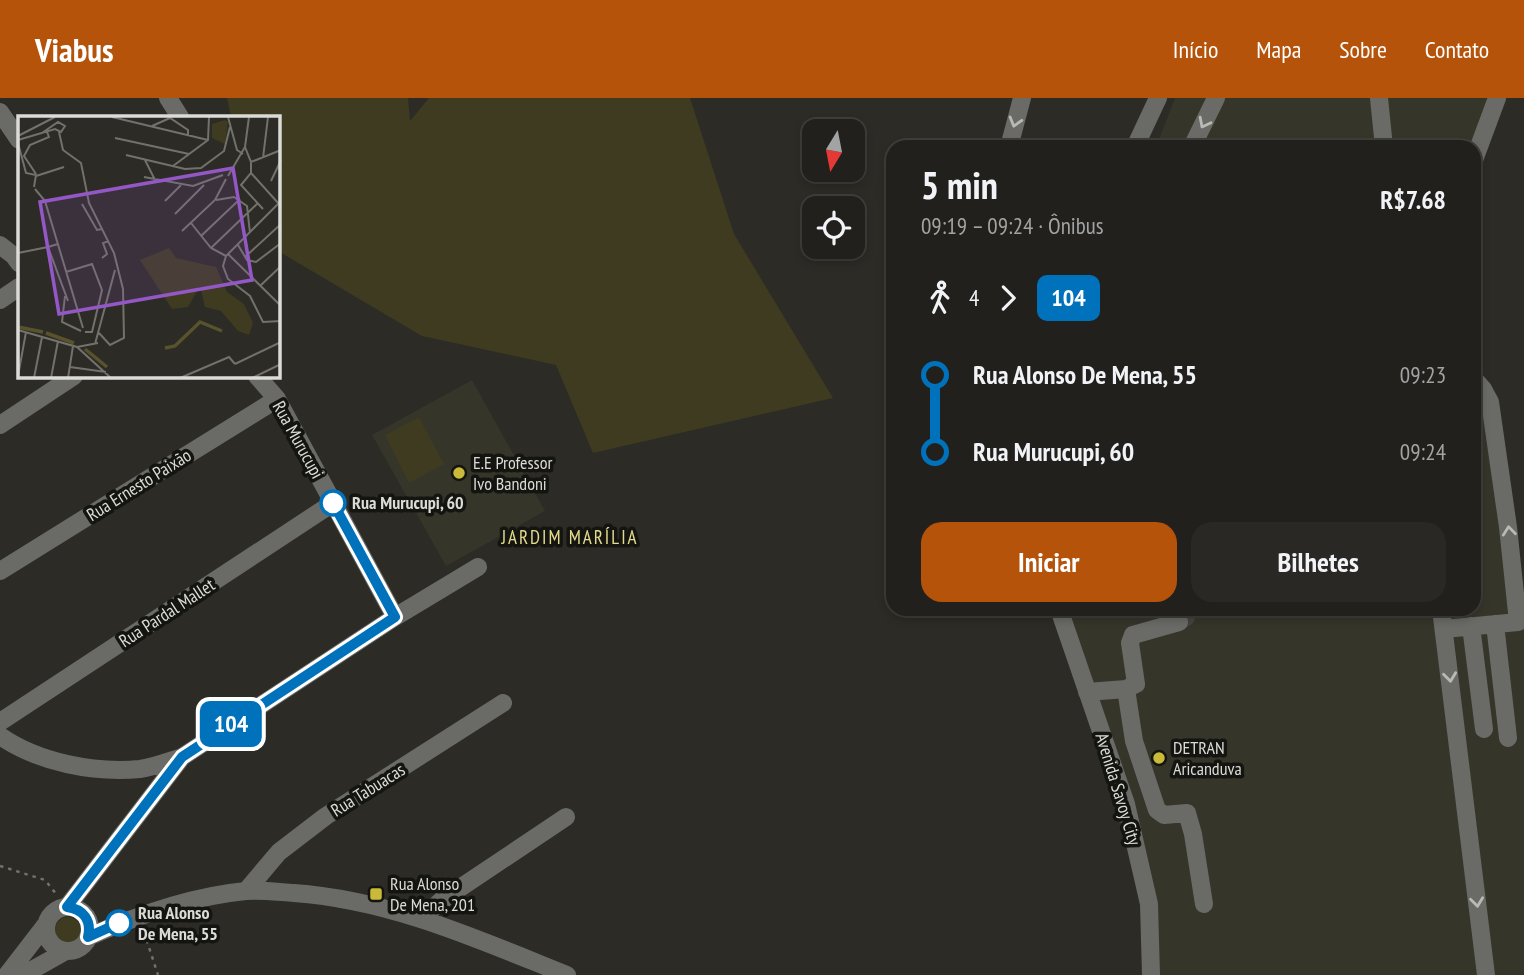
<!DOCTYPE html>
<html lang="pt">
<head>
<meta charset="utf-8">
<style>
  body { margin:0; font-family:"PT Sans Narrow",sans-serif; background:#292825; color:#f1f3f6; height:100vh; display:flex; flex-direction:column; font-size:26px; white-space:nowrap }
  * { box-sizing:border-box; margin:0 }
  p { font-size:23px; color:#a2a3a3 }
  .icon { flex:none; width:38px; height:38px; fill:none; stroke:currentColor; stroke-width:2; stroke-linecap:round; stroke-linejoin:round }
  .map { position:relative; flex:1; overflow:hidden }
  .drawer { position:absolute; left:886px; top:42px; width:595px; height:476px; display:flex; flex-direction:column; background:#21201c; border-radius:21px; box-shadow:0 4px 10px #0003,0 0 0 2px #3e3e3b }
  .drawer>* { flex:none }
  .badge { padding:0 14px; border-radius:10px; font-size:24px; line-height:46px }
  .needle { width:46px; rotate:190deg }
  .controls { position:absolute; left:802px; top:21px; display:grid; gap:14px }
  .controls a { display:grid; place-items:center; width:63px; height:63px; border-radius:14px; background:#21201c; box-shadow:0 4px 10px #0003,0 0 0 2px #3e3e3b; font-size:35px }
  .map>.badge { position:absolute; translate:-50% -50%; box-shadow:0 0 0 4px #fff }
  .legs { display:flex; align-items:center; gap:10px; height:77px; padding:0 35px; font-size:23px }
  .legs p { margin-inline-start:auto }
  .overview { display:flex; align-items:center; justify-content:space-between; height:119px; padding:0 35px }
  h1 { font-size:38px; font-weight:700; line-height:52px }
  .primary-button { display:flex; gap:14px; margin-top:auto; padding:14px 35px }
  .primary-button a { flex:1; height:80px; border-radius:21px; background:#b45309; color:#fff; font-size:28px; font-weight:700; line-height:80px; text-align:center }
  .primary-button a+a { background:#292825; color:#f1f3f6 }
  ul { padding:0 35px; list-style:none }
  li { display:flex; align-items:center; gap:24px; height:77px; font-size:26px }
  li i { display:grid; place-items:center; width:10px; height:100%; margin:0 9px; background:currentColor }
  li i::after { content:''; width:18px; height:18px; margin:-9px; border:5px solid; border-radius:50%; background:#21201c }
  li p { margin-inline-start:auto }
  li:first-child i { background:linear-gradient(#0000 50%,currentColor 0) }
  li:last-child i { background:linear-gradient(currentColor 50%,#0000 0) }
  header { display:flex; align-items:center; gap:42px; box-sizing:border-box; height:98px; padding:0 35px; background:#b45309; color:#fff }
  header strong { font-size:33px }
  nav { display:flex; gap:38px; margin-inline-start:auto; font-size:24px }
  .map>svg:first-child { display:block }
  .built { fill:#36352a }
  .green { fill:#3e3b20 }
  .lines { fill:none; stroke-linecap:round; stroke-linejoin:round }
  .minor-tunnel { stroke:#464540; stroke-width:18; stroke-dasharray:18 9; stroke-linecap:butt }
  .path { stroke:#72726d; stroke-width:2.5; stroke-dasharray:3.5 5; stroke-linecap:butt }
  .minor { stroke:#6a6a67; stroke-width:18 }
  .oneway { stroke:#b9b9b5 }
  .line-1-casing { stroke:#fff; stroke-width:16 }
  .line-1 { stroke:#0072bc; stroke-width:10 }
  .poi-dot { fill:#caba3a; stroke:#141411; stroke-width:2.5 }
  .stop-1-dot { fill:#fff; stroke:#0072bc; stroke-width:3.5 }
  .labels { text-anchor:middle; stroke-width:7; stroke-linejoin:round; paint-order:stroke }
  .street-label { font-size:18px; fill:#dbdbd7; stroke:#141411 }
  .poi-label { font-size:18px; fill:#dbdbd7; stroke:#141411; text-anchor:start }
  .stop-label { font-size:18px; font-weight:bold; fill:#dbdbd7; stroke:#141411; text-anchor:start }
  .neighbourhood-label { font-size:19px; letter-spacing:2px; fill:#e4da8b; stroke:#141411 }
  .inset-river { fill:none; stroke:#58532c; stroke-width:3.5 }
  .inset-road { fill:none; stroke:#72716c; stroke-width:2 }
  .view { fill:#9358c5; fill-opacity:0.15; stroke:#9358c5; stroke-width:3.5 }
  .inset-edge { fill:none; stroke:#dbdbd7; stroke-width:3.5 }
</style>
</head>
<body>
<header>
<strong>Viabus</strong>
<nav><a>Início</a><a>Mapa</a><a>Sobre</a><a>Contato</a></nav>
</header>
<div class="map">
<svg width="1524" height="877" viewBox="0 0 1524 877">
  <rect width="100%" height="100%" fill="#2c2b25"/>
  <!-- built -->
  <path class="built" d="M1175 0H1505L1474 84V49H1156Z
    M1474 234 1524 526V877H1156L1151 840 1060 511H1474Z
    M472 282 545 413 446 468 372 337Z"/>
  <!-- green -->
  <path class="green" d="M227 0H408L410 23 429 0H690L734 136 833 300 593 355 556 267 422 238 278 153V19H231Z
    M419 319 444 366 409 385 385 337Z
    M55 832a13 13 0 1 1 26 0a13 13 0 1 1-26 0Z"/>
  <g class="lines">
    <!-- minor-tunnel -->
    <path class="minor-tunnel" d="M1179 524 1186 519V511"/>
    <!-- path -->
    <path class="path" d="M0 768 45 782 57 797
      M144 834 158 877"/>
    <!-- minor -->
    <path class="minor" d="M168 0 180 19
      M1379 0 1384 49
      M0 14 19 42
      M1009 49 1022 0
      M1135 49 1158 0
      M1192 49 1216 0
      M1474 62 1497 0
      M0 147 14 158 19 165
      M0 202 19 189
      M257 278 277 301 395 519
      M0 327 74 278
      M0 473 277 301
      M1059 511 1126 706 1149 806 1151 877
      M1441 511 1486 877
      M1495 526 1508 640
      M1471 528 1484 631
      M1444 531 1518 524 1508 429 1490 304 1483 291 1474 281
      M1126 591 1136 586 1130 545 1133 537 1179 524
      M1087 594 1126 591 1134 643 1157 712 1164 717 1187 715 1193 736 1204 806
      M0 624 333 405
      M0 638C39 665 94 675 140 671 154 669 169 663 182 659
      M246 793 279 754 326 718 503 605
      M67 809 182 659 395 519 478 469
      M46 831a22 22 0 1 1 44 0a22 22 0 1 1-44 0Z
      M422 820 442 802 566 719
      M88 839C138 817 192 798 246 793 262 792 278 794 294 795 391 802 477 841 567 877
      M7 877 47 825
      M23 877 66 853"/>
  </g>
  <!-- one-way arrows -->
  <defs><path id="oneway-chevron" d="M-2-3.5L2.5 0L-2 3.5" fill="none" stroke-width="1.6" stroke-linecap="round" stroke-linejoin="round" transform="scale(1.75)"/></defs>
  <g class="oneway">
    <use href="#oneway-chevron" transform="translate(1015 24) rotate(106)"/>
    <use href="#oneway-chevron" transform="translate(1204 25) rotate(117)"/>
    <use href="#oneway-chevron" transform="translate(1509 433) rotate(-96)"/>
    <use href="#oneway-chevron" transform="translate(1450 579) rotate(83)"/>
    <use href="#oneway-chevron" transform="translate(1477 804) rotate(83)"/>
  </g>
  <g class="lines">
    <!-- line-1 casing -->
    <g class="line-1-casing">
      <path id="line-1" d="M119 825 88 839C92 822 83 811 67 809L182 659 395 519 333 405"/>
    </g>
    <!-- line-1 -->
    <use href="#line-1" class="line-1"/>
  </g>
  <!-- markers -->
  <g class="poi-dot">
    <circle cx="459" cy="375" r="7"/>
    <circle cx="1159" cy="660" r="7"/>
    <rect x="369" y="789" width="14" height="14" rx="3.5"/>
  </g>
  <g class="stop-1-dot">
    <circle cx="333" cy="405" r="12"/>
    <circle cx="119" cy="825" r="12"/>
  </g>
  <g class="labels">
    <!-- street labels -->
    <g class="street-label">
      <text transform="translate(298 342) rotate(61)" y="6">Rua Murucupi</text>
      <text transform="translate(139 387) rotate(-32)" y="6">Rua Ernesto Paixão</text>
      <text transform="translate(167 515) rotate(-33)" y="6">Rua Pardal Mallet</text>
      <text transform="translate(1118 691) rotate(73)" y="6">Avenida Savoy City</text>
      <text transform="translate(368 692) rotate(-32)" y="6">Rua Tabuacas</text>
    </g>
    <!-- poi labels -->
    <g class="poi-label">
      <text x="473" y="371">E.E Professor<tspan x="473" dy="21">Ivo Bandoni</tspan></text>
      <text x="1173" y="656">DETRAN<tspan x="1173" dy="21">Aricanduva</tspan></text>
      <text x="390" y="792">Rua Alonso<tspan x="390" dy="21">De Mena, 201</tspan></text>
    </g>
    <!-- stop labels -->
    <g class="stop-label">
      <text x="352" y="411">Rua Murucupi, 60</text>
      <text x="138" y="821">Rua Alonso<tspan x="138" dy="21">De Mena, 55</tspan></text>
    </g>
    <!-- neighbourhood labels -->
    <g class="neighbourhood-label">
      <text x="570" y="446">JARDIM MARÍLIA</text>
    </g>
  </g>
  <!-- overview -->
  <g transform="translate(18 18)">
    <rect width="262" height="262" fill="#2c2b25"/>
    <path d="M207 4 210 6 207 28 194 22V8ZM151 132 158 142 198 151 209 176 226 188 235 207 231 219 220 215 203 195 187 191 182 170 170 191 154 193 122 144Z" fill="#3e3b20"/>
    <path class="inset-river" d="M0 211 25 216M28 217 56 227M147 232 157 230 182 206 204 215M67 233 89 251"/>
    <path class="inset-road" d="M94 1 190 24M210 1 219 34 225 38M134 10 152 2 170 14V19M41 16 45 34 63 47 71 87 96 137 105 173 106 222 92 229 81 217M0 20 37 1M97 22 171 38M0 24 37 13 43 16 47 10 40 6 24 17M0 27 8 57 18 59 16 71M227 31 233 46 263 34M108 39 167 53 183 52 206 35 212 11M245 42 250 1M127 44 137 64M233 46V57L223 69 245 93M155 50 190 24 191 1M233 57 261 88M18 58 6 40 12 29 31 21 29 16M18 60 46 51M210 60 227 31 231 1M126 61 175 70 205 59M253 65 263 44M17 73 27 85 65 212M198 84 216 81 229 90 232 117M147 85 163 69M263 85 208 140 205 150 210 163 232 180 245 206 263 205M64 88 79 114 84 113M157 98 186 69M173 107 193 132 208 140M164 115 197 84 208 63M183 120 222 83M40 128 30 131 50 185M220 129 229 144 238 146 263 127M193 132 240 87M0 137 30 131M210 138 263 190M227 141 263 108M84 142 89 138 85 127 91 125M48 156 74 148 84 174 74 216H67M242 170 263 150M47 180 44 206 63 215M0 214 59 231 93 262M77 228 97 154M59 231 80 227M217 248 263 226M52 251 88 256M0 260 8 216M16 262 24 221M33 262 40 225M50 262 55 230M162 262 211 241 217 248M234 262 263 248"/>
    <path class="view" d="M215 52 234 164 41 198 22 86Z"/>
    <rect width="262" height="262" class="inset-edge"/>
  </g>
</svg>
<div class="controls">
<a><svg class="needle" viewBox="-14 -14 28 28"><path d="M0-13l5 13h-10z" fill="#e53935"/><path d="M0 13l5-13h-10z" fill="#a2a3a3"/></svg></a>
<a><svg class="icon" aria-label="locate" viewBox="0 0 24 24"><circle cx="12" cy="12" r="6"/><path d="M12 2v4M12 18v4M2 12h4M18 12h4"/></svg></a>
</div>
<b class="badge" style="left:231px;top:626px;background:#0072bc;color:#fff">104</b>
<section class="drawer">
<div class="overview"><div><h1>5 min</h1><p>09:19 – 09:24 · Ônibus</p></div><b>R$7.68</b></div>
<div class="legs"><svg class="icon" aria-label="walk" viewBox="0 0 24 24"><circle cx="13" cy="4" r="2"/><path d="M13 8l-2 6 4 7M11 14l-3 7M7 12l3-4h3l4 4"/></svg>4<svg class="icon" aria-label="forward" viewBox="0 0 24 24"><path d="M9 5l7 7-7 7"/></svg><b class="badge" style="background:#0072bc;color:#fff">104</b></div>
<ul>
<li><i style="color:#0072bc"></i><b>Rua Alonso De Mena, 55</b><p>09:23</p></li>
<li><i style="color:#0072bc"></i><b>Rua Murucupi, 60</b><p>09:24</p></li>
</ul>
<div class="primary-button"><a>Iniciar</a><a>Bilhetes</a></div>
</section>
</div>
</body>
</html>
